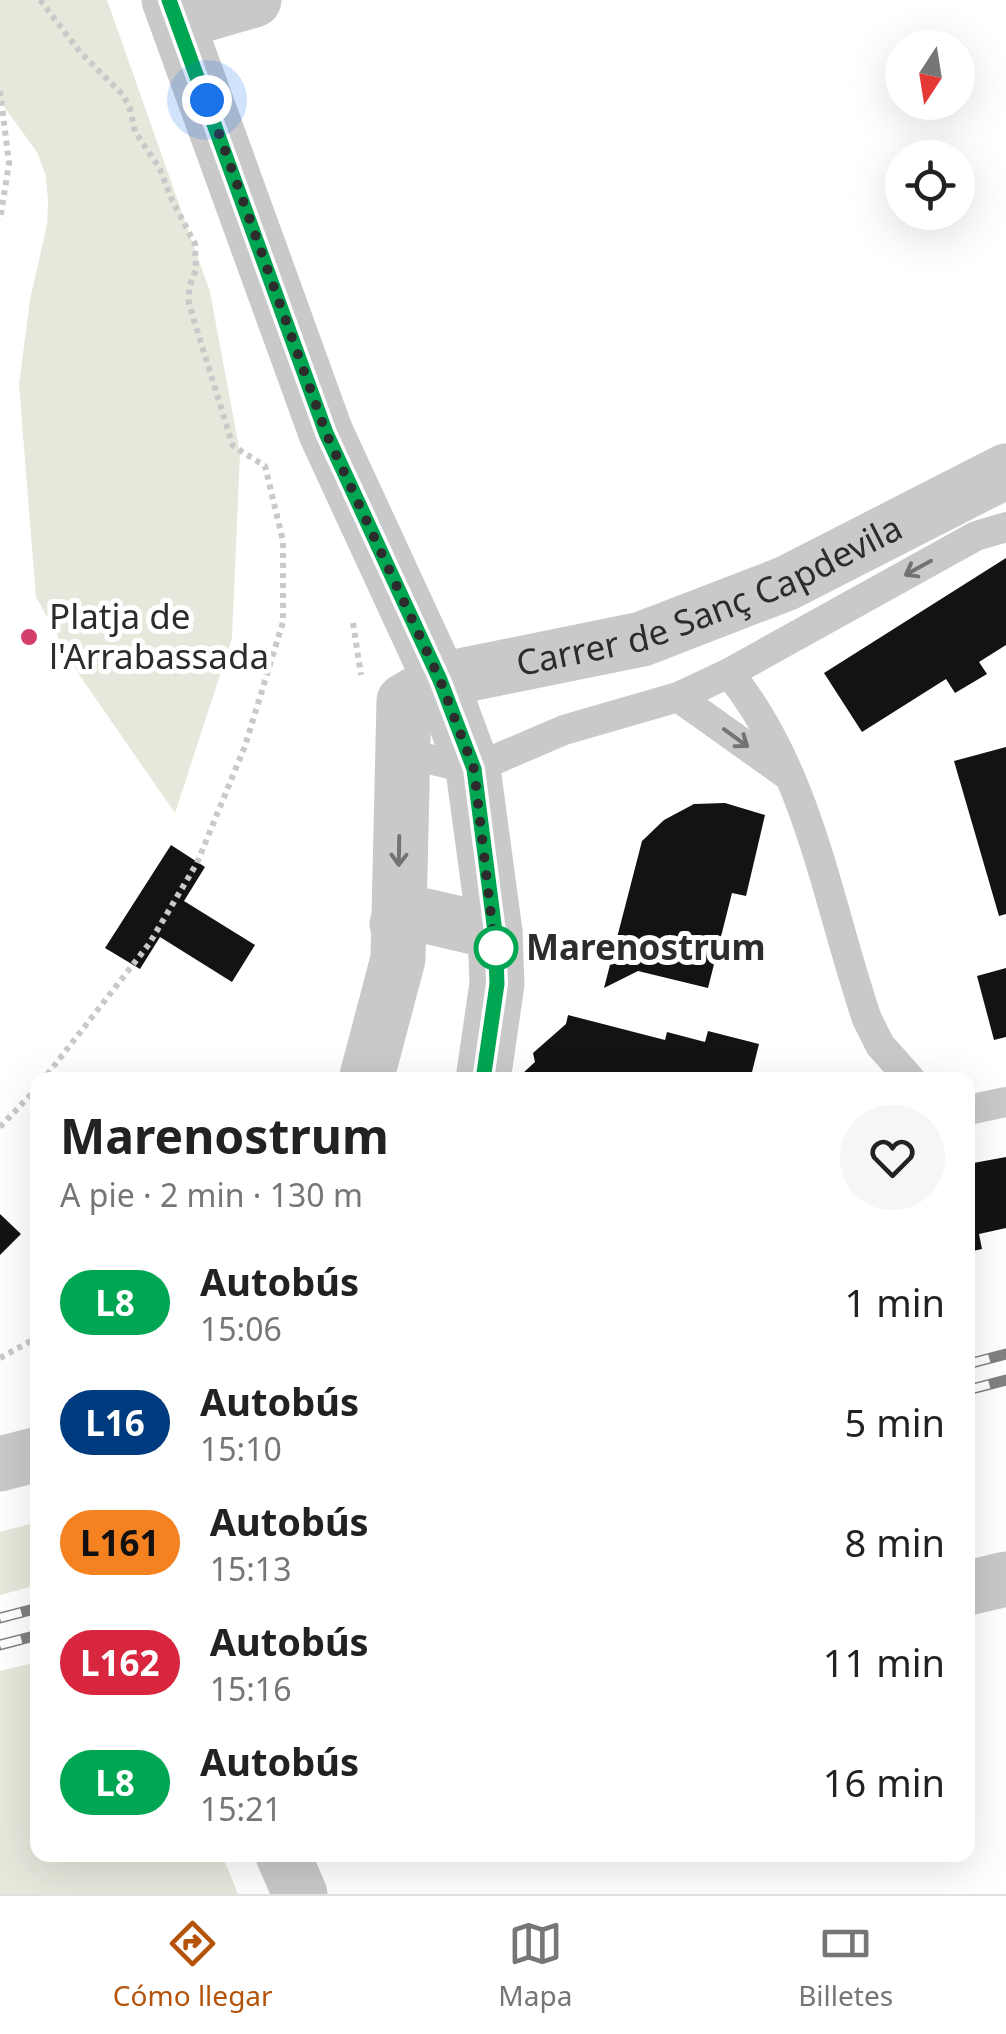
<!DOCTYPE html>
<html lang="es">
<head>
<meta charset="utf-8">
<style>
  body { margin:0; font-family:"Noto Sans",sans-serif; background:#f6f6f6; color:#222; height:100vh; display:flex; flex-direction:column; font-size:38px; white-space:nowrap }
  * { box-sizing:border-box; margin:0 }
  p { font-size:32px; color:#767676 }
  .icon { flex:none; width:55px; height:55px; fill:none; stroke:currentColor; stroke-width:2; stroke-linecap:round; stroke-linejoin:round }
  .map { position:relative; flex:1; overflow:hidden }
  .details { position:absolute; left:30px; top:1072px; width:945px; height:790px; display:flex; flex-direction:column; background:#fff; border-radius:20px; box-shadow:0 10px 40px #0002 }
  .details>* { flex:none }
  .badge { padding:0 20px; border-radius:32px; font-size:35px; line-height:65px }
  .needle { width:65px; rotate:192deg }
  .tools { position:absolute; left:885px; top:30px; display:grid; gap:20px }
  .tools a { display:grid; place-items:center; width:90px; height:90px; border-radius:50%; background:#fff; box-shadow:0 10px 40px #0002; font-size:50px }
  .you { position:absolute; width:50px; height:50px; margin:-25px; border:8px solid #fff; border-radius:50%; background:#1a73e8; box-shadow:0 0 0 15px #1a73e833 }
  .map>.badge { position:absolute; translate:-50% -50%; box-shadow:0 0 0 5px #fff }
  .round { display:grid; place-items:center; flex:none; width:105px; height:105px; border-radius:52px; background:#f6f6f6 }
  .head { display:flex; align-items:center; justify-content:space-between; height:170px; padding:0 30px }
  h1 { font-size:48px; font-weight:700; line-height:75px }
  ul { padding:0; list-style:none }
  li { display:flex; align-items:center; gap:30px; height:120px; padding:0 30px }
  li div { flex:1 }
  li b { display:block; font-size:38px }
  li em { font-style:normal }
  li .badge { min-width:110px; font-weight:700; text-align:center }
  .dock { display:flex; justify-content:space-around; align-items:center; height:140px; border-top:2px solid #e0e0e0; background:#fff; font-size:28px; color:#767676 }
  .dock a { display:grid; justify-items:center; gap:5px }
  .dock .active { color:#b45309 }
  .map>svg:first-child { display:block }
  .green { fill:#e5e8db }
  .building { fill:#131313 }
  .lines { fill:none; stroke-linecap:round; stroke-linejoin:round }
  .path { stroke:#c9c9c9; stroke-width:6; stroke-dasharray:5 5; stroke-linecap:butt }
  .lane { stroke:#c9c9c9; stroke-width:30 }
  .street { stroke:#c9c9c9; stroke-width:55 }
  .rail-casing { stroke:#818181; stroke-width:11 }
  .rail { stroke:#fff; stroke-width:8; stroke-dasharray:22; stroke-linecap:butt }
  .oneway { stroke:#737373 }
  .line-casing { stroke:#fff; stroke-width:22 }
  .line { stroke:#00a651; stroke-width:15 }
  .walk { stroke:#2c2c2c; stroke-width:10; stroke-dasharray:0 18 }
  .poi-dot { fill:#d23f6b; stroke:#fff; stroke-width:4 }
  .stop-dot { fill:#fff; stroke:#00a651; stroke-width:5 }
  .labels { text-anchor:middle; stroke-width:10; stroke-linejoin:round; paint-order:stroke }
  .street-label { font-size:35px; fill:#2c2c2c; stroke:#fff }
  .poi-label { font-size:35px; fill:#2c2c2c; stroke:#fff; text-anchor:start }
  .stop-label { font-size:35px; font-weight:bold; fill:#2c2c2c; stroke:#fff; text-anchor:start }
</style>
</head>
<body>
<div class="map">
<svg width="1006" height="1894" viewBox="0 0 1006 1894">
  <rect width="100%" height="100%" fill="#fff"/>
  <!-- green -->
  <path class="green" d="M0 0H107L210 292 240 453 232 638 175 813 80 676 36 597 19 385 30 300 47 225 48 200 46 176 37 152 0 101Z
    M37 1522V1585L0 1595V1532Z
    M37 1662 38 1855H222L238 1894H0V1671Z"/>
  <!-- building -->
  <path class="building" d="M1006 558V645L979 662 987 674 955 693 946 679 862 732 824 673Z
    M1006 747V914L999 916 954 761Z
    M725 803 765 815 746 896 732 893 708 988 638 971 604 988 642 841 664 820 694 804Z
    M171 845 205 867 184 901 255 945 232 982 160 937 140 969 105 948Z
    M1006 968V1037L994 1040 977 976Z
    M568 1015 665 1040 667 1032 705 1042 708 1031 759 1044 750 1080H521L523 1073 535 1062 533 1053 566 1024Z
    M1006 1157V1228L979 1234 982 1249 968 1252V1164Z
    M0 1214 21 1234 0 1255Z"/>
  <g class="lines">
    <!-- path -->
    <path class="path" d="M40 0 80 52 123 95 130 109 135 132 159 167 172 200 195 244 196 270 189 287V304L233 446 265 466 283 541V622L245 746 197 863 149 944 43 1080
      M0 91 9 163 0 220
      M353 623 361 675
      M0 1127 38 1087
      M0 1358 38 1337"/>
    <!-- lane -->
    <path class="lane" d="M729 673C809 771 827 902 867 1019L880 1045 911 1080
      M678 697 786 774
      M402 753 473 769 564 730 678 697 729 673 976 536 1006 527
      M968 1110 1006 1102"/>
    <!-- street -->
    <g class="street">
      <path d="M169 0 326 433 440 680 473 769 495 932 497 984 483 1080"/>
      <path d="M178 22 254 0"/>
      <path d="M397 924 426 916 495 932"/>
      <path id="s1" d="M366 1080 398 959 404 701 440 680 642 639 787 583 1006 471"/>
      <path d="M0 1464 38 1454"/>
      <path d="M968 1588 1006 1579"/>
      <path d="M283 1855 300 1894"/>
    </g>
    <!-- rail casing -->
    <g class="rail-casing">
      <path id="rail" d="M968 1364 1006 1354
        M968 1390 1006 1380
        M0 1618 38 1608
        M0 1645 38 1635"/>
    </g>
    <!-- rail -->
    <use href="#rail" class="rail"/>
  </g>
  <!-- one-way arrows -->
  <defs><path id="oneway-shaft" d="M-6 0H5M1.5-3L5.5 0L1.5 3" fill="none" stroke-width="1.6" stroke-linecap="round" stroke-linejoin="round" transform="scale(2.5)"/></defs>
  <g class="oneway">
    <use href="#oneway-shaft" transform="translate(918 568) rotate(151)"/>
    <use href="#oneway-shaft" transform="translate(736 738) rotate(36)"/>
    <use href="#oneway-shaft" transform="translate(399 851) rotate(91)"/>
  </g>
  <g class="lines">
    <!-- line casing -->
    <g class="line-casing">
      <path id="line" d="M169 0 326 433 440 680 474 769 495 932 497 984 483 1080"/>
    </g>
    <!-- line -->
    <use href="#line" class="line"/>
    <!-- walk -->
    <path class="walk" d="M207 100 326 433 440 680 474 769 496 958V948"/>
  </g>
  <!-- markers -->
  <circle class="poi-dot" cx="29" cy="637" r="10"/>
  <circle class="stop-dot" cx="496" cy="948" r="20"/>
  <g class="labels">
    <!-- street labels -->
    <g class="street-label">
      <text dy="12" stroke="none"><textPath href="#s1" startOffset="708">Carrer de Sanç Capdevila</textPath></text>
    </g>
    <!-- poi labels -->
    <g class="poi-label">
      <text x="49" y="629">Platja de<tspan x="49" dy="40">l'Arrabassada</tspan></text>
    </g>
    <!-- stop labels -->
    <g class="stop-label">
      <text x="526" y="960">Marenostrum</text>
    </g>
  </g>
</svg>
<div class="tools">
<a><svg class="needle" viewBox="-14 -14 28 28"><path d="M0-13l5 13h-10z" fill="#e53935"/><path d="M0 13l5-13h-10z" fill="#767676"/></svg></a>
<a><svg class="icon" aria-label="locate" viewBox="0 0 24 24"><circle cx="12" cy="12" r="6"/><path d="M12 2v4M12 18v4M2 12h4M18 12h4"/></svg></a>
</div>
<div class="you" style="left:207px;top:100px"></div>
<section class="details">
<div class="head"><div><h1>Marenostrum</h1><p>A pie · 2 min · 130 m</p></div><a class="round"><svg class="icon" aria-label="heart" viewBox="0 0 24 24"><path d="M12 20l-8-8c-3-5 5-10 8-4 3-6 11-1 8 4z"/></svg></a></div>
<ul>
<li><span class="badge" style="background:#00a651;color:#fff">L8</span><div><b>Autobús</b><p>15:06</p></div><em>1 min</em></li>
<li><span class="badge" style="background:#003b80;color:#fff">L16</span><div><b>Autobús</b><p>15:10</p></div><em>5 min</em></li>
<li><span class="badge" style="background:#f58220;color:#111">L161</span><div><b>Autobús</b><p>15:13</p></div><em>8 min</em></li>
<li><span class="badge" style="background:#d7263d;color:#fff">L162</span><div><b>Autobús</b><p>15:16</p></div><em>11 min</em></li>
<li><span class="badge" style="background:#00a651;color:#fff">L8</span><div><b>Autobús</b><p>15:21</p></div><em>16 min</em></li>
</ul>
</section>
</div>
<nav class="dock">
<a class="active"><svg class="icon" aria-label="directions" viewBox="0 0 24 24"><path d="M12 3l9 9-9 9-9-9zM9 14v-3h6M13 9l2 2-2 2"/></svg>Cómo llegar</a>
<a><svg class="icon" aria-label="map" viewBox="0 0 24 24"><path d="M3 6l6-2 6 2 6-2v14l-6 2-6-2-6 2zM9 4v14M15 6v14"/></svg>Mapa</a>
<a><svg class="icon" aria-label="tickets" viewBox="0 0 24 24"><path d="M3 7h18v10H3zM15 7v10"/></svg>Billetes</a>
</nav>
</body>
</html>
